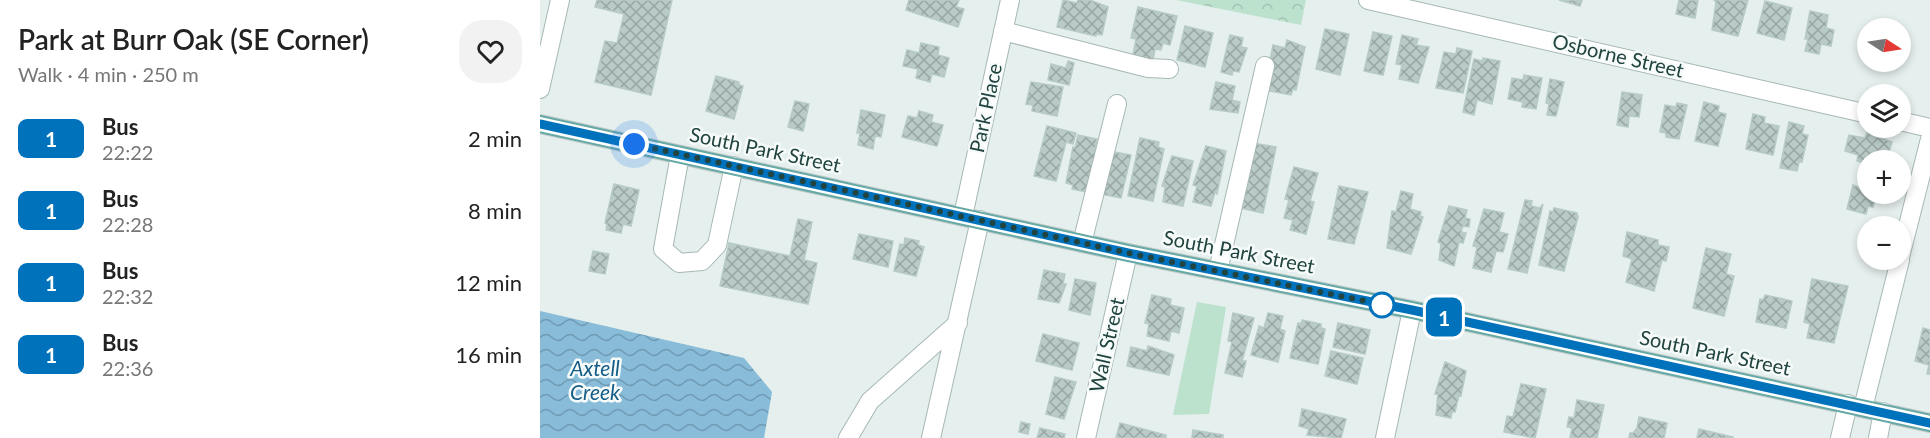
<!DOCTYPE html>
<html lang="en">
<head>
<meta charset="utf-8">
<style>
  body { margin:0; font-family:Lato,sans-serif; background:#f2f2f2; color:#222; height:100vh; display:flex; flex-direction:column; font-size:22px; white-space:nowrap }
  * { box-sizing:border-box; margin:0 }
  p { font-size:20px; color:#767676 }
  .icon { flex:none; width:33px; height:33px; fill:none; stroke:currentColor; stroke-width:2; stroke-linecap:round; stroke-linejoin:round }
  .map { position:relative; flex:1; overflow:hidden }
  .sheet { display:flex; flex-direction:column; background:#fff; width:540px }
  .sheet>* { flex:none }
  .badge { padding:0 12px; border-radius:9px; font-size:21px; line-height:39px }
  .needle { width:39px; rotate:102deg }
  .controls { position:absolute; left:1317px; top:18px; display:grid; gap:12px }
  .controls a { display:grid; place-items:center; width:54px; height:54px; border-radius:50%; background:#fff; box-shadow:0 3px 9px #0003; font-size:30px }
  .you { position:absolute; width:30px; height:30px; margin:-15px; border:4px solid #fff; border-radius:50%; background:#1a73e8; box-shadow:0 0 0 9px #1a73e833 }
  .map>.badge { position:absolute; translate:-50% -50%; box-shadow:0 0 0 3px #fff }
  .round { display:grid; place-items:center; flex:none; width:63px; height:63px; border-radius:24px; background:#f2f2f2 }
  .summary { display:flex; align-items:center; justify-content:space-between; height:102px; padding:0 18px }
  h1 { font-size:28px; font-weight:600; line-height:45px }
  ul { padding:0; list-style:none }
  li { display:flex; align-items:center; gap:18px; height:72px; padding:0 18px }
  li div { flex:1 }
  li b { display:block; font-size:22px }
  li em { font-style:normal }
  li .badge { min-width:66px; font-weight:700; text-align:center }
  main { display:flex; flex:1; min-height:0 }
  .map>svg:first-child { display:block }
  .forest { fill:url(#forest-crowns) }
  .garden { fill:#bce2ce }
  .water { fill:url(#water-waves) }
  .building { fill:url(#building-cross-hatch); stroke:#b6cac6; stroke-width:1.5 }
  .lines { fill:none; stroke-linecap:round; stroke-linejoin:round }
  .minor-casing { stroke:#a6b8b6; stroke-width:20 }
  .major-casing { stroke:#c1cbca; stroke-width:20 }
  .minor { stroke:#fff; stroke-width:18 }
  .major { stroke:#65a9a5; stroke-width:18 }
  .line-casing { stroke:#fff; stroke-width:14 }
  .line { stroke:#0072bc; stroke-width:9 }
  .walk { stroke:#214441; stroke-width:6; stroke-dasharray:0 10.8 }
  .stop-dot { fill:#fff; stroke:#0072bc; stroke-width:3 }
  .labels { text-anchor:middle; stroke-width:5; stroke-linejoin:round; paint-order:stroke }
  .street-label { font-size:20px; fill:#214441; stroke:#f6fbfa }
  .water-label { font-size:21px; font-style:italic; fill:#145d87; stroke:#f6fbfa }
</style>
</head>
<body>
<main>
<section class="sheet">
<div class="summary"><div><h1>Park at Burr Oak (SE Corner)</h1><p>Walk · 4 min · 250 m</p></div><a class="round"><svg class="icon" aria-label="heart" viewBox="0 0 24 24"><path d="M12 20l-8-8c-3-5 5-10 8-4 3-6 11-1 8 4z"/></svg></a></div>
<ul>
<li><span class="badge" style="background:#0072bc;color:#fff">1</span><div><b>Bus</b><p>22:22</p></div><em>2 min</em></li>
<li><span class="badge" style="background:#0072bc;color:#fff">1</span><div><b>Bus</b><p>22:28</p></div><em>8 min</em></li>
<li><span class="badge" style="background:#0072bc;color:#fff">1</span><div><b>Bus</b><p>22:32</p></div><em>12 min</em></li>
<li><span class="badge" style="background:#0072bc;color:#fff">1</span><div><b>Bus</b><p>22:36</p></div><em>16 min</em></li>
</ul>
</section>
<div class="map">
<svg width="1390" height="438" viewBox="0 0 1390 438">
  <defs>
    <pattern id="forest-crowns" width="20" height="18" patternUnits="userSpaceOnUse" patternTransform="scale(1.5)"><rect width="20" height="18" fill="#bce2ce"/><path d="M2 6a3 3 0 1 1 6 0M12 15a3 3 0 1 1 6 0" fill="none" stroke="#a1c3b2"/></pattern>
    <pattern id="water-waves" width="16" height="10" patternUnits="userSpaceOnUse" patternTransform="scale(1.5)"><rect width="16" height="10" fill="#88bcd9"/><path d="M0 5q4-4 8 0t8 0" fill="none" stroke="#6f9ab2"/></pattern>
    <pattern id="building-cross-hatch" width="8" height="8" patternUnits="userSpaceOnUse" patternTransform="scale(1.5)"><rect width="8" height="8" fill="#bacbc7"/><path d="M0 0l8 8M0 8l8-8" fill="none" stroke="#97a6a3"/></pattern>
  </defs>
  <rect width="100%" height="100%" fill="#e5efed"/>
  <!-- forest -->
  <path class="forest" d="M636 0H766L761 25Z"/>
  <!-- garden -->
  <path class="garden" d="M657 302 686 307 669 414 633 415Z"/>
  <!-- water -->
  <path class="water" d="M0 311 204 358 232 392 224 438H0Z"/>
  <!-- building -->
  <path class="building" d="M57 0H132L111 95 55 82 65 41 77 43 84 14 55 7Z
    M369 0H419L416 7 424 9 418 27 366 10Z
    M523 0 537 3 538 0H550L568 7 562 35 556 34V36L517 27Z
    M1019 0H1042L1040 6Z
    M1139 0H1158L1155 18 1136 14Z
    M1174 0H1208L1198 36 1172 30 1176 2Z
    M1225 1 1252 8 1244 40 1217 33Z
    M598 7 637 16 630 45 623 43 621 50 615 49 613 60 593 55 596 39 591 38Z
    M1270 11 1288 15 1286 28 1294 30 1291 46 1281 44 1279 54 1265 51 1268 39H1265Z
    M645 26 673 33 665 67 637 60Z
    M785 29 809 34 800 75 776 69Z
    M833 32 852 36 843 75 824 71Z
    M690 35 703 38 701 47 707 48 699 72 693 71 692 75 681 72Z
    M862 35 878 39 876 45 889 47 878 83 859 79 862 65 856 64Z
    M747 40 765 47 756 90 753 89 751 95 724 90 733 45 745 48Z
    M381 43 399 47 398 55 409 58 404 77 392 74 390 82 376 78 378 69 363 66 367 50 379 53Z
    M917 48 932 51 923 93 896 88 904 52 916 54Z
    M943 58 960 61 952 104 937 100 934 115 923 112 934 59 942 61Z
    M528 61 534 63 529 85 508 80 511 64 526 68Z
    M984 75 1002 78 996 109 982 107 983 102 968 99 972 78 983 80Z
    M176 76 199 82V85L203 86 194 119 166 111Z
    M1010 79 1024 82 1016 116 1007 115 1009 104 1006 103Z
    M491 82 523 87 517 116 492 111 493 105 486 104Z
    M676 82 695 86 692 100 700 102 698 113 670 109Z
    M1082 92 1102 95 1099 117 1089 116 1088 127 1077 125Z
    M255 101 269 104 263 131 248 127Z
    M1164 102 1179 106 1178 112 1186 114 1178 146 1155 141Z
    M1137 103 1147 105 1139 139 1126 137V133L1120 132 1125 105 1136 107Z
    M321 110 345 115 341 137 335 136 333 149 318 145 320 133H317Z
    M379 111 393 115 391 122 403 125 397 146 362 137 368 116 377 118Z
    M1213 114 1225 117 1224 123 1239 126 1233 155 1206 149Z
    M1249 122 1264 126 1262 134 1268 135 1262 162H1259L1257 171 1240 168Z
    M507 126 536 133 533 144 526 142 516 181 494 176Z
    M1327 133 1352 142 1347 160H1328V164L1317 161 1318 155 1305 151 1309 135 1325 138Z
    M538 135 557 139 554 153 559 154 551 193 532 189 533 185 526 183 533 147 535 148Z
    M600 138 619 142 618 147 624 149 613 201 588 196Z
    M712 143 736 147 723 213 700 208Z
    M666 146 686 151 677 194 675 192 671 206 653 202 657 186 653 185Z
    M569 151 591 155 581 198 560 194Z
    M632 156 653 161 643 206 623 202 625 187 622 186Z
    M754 167 778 173 770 201 774 202 766 234 750 230 753 220 744 218 749 200 745 199Z
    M74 184 99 190 91 226 83 224 81 233 66 230 67 224 65 223Z
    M1313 185 1336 195 1333 207 1328 206 1326 214 1307 209Z
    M799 186 828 192 814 244 788 239Z
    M861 191 873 194 870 209 881 212 880 216 883 217 871 254 847 248 852 211 856 212Z
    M985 200 992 201 991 206 1000 208 1003 204 987 273 968 269Z
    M909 206 927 210 925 218 930 219 929 227 923 226 921 232 926 233 923 243 919 242 914 266 899 260 901 244 898 242Z
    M1014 208 1037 213 1038 217 1024 271 999 265 1010 211 1013 212Z
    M944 209 964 213 959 232 968 234 963 252 956 251 951 272 933 268 937 247 933 246Z
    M258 219 272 222 264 260 277 263 268 304 180 286 189 243 250 256Z
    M1087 232 1118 240V245L1129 247 1126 261 1122 260 1114 291 1086 282 1092 259 1083 256Z
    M319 234 353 241 348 267 313 259Z
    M365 238 379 241 378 245 384 247 376 276 354 271 360 244 364 245Z
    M1166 248 1191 254 1186 274 1194 276 1184 316 1153 308Z
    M53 251 69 254 65 274 49 271Z
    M504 270 525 274 523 284H526L519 303 498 299Z
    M535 279 556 283 550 315 529 310Z
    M1272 279 1308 286 1294 343 1267 338 1270 324 1264 322Z
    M612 295 631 299 630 305 644 308 639 333 631 331 629 341 607 336 609 324 605 323Z
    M1225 295 1252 301 1246 328 1216 322 1220 299 1223 300Z
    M693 313 714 318 702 361H706L702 377 685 373 692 342 688 341Z
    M728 313 743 316 740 329 745 331 738 362 711 355 719 326 724 328Z
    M762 320 781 324V328L785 329 778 364 750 358 758 323 761 324Z
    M798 323 830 330 825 354 793 347Z
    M1383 328 1390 330V374H1387L1389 365 1375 361Z
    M503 334 539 343 532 370 496 361Z
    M608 346 634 355 629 375 587 366 591 347 607 351Z
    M791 351 823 358 817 384 785 376Z
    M905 362 926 371 921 396 919 395 915 412H912L911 418 896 415 898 394H895Z
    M515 377 536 382 524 419 506 414Z
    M981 384 1006 389 995 438 964 432 967 416 973 417Z
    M1037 400 1064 405 1057 438H1030L1032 428 1027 427 1029 417 1034 418Z
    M762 409 806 419 801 438 767 435 769 429 759 426Z
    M1099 417 1127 423 1124 438H1089L1090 433H1093L1097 428Z
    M481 422 490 424 488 434 479 432Z
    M580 423 626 435V438H576Z
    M500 428 525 434 524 438H497Z
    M1159 429 1193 437V438H1157Z
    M653 430 683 435V438H652Z"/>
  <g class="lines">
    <!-- minor casing -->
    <g class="minor-casing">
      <path id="minor" d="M828 0 1328 114
        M463 31 608 68 629 69
        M0 89 20 0
        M1360 121 1390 128
        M140 155 123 249 139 263 162 261 177 245 194 166
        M423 216 470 0
        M542 243 577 104
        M1360 257 1390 139
        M678 271 725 66
        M1323 408 1360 260
        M308 438 330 401 418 323
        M391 438 440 220
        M546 438 588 253
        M845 438 872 310
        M1300 438 1308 404
        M1338 438 1343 412"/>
    </g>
    <!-- major casing -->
    <g class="major-casing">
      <path id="major" d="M0 124 588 253 872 310 1390 423"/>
    </g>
    <!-- minor -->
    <use href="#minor" class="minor"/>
    <!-- major -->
    <use href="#major" class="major"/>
  </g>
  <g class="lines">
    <!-- line casing -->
    <g class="line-casing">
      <path id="line" d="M0 124 588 253 872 310 1390 423"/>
    </g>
    <!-- line -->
    <use href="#line" class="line"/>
    <!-- walk -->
    <path class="walk" d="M94 144 588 253 850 306 842 305"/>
  </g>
  <!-- markers -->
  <circle class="stop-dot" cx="842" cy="305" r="12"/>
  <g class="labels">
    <!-- street labels -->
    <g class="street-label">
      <text transform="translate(1078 56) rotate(13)" y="7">Osborne Street</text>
      <text transform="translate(446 108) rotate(-78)" y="7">Park Place</text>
      <text transform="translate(225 150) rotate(12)" y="7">South Park Street</text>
      <text transform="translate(699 252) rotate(11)" y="7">South Park Street</text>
      <text transform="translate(567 345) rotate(-77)" y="7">Wall Street</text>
      <text transform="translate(1175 353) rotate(12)" y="7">South Park Street</text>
    </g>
    <!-- water labels -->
    <g class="water-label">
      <text x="55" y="376">Axtell<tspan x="55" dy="24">Creek</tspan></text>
    </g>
  </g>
</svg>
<div class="controls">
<a><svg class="needle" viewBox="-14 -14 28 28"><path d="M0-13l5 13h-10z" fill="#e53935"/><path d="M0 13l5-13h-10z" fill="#767676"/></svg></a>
<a><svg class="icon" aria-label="layers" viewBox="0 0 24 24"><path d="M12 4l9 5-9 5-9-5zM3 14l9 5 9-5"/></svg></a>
<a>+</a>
<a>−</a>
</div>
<div class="you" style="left:94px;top:144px"></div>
<b class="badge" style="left:904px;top:317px;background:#0072bc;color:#fff">1</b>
</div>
</main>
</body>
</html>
